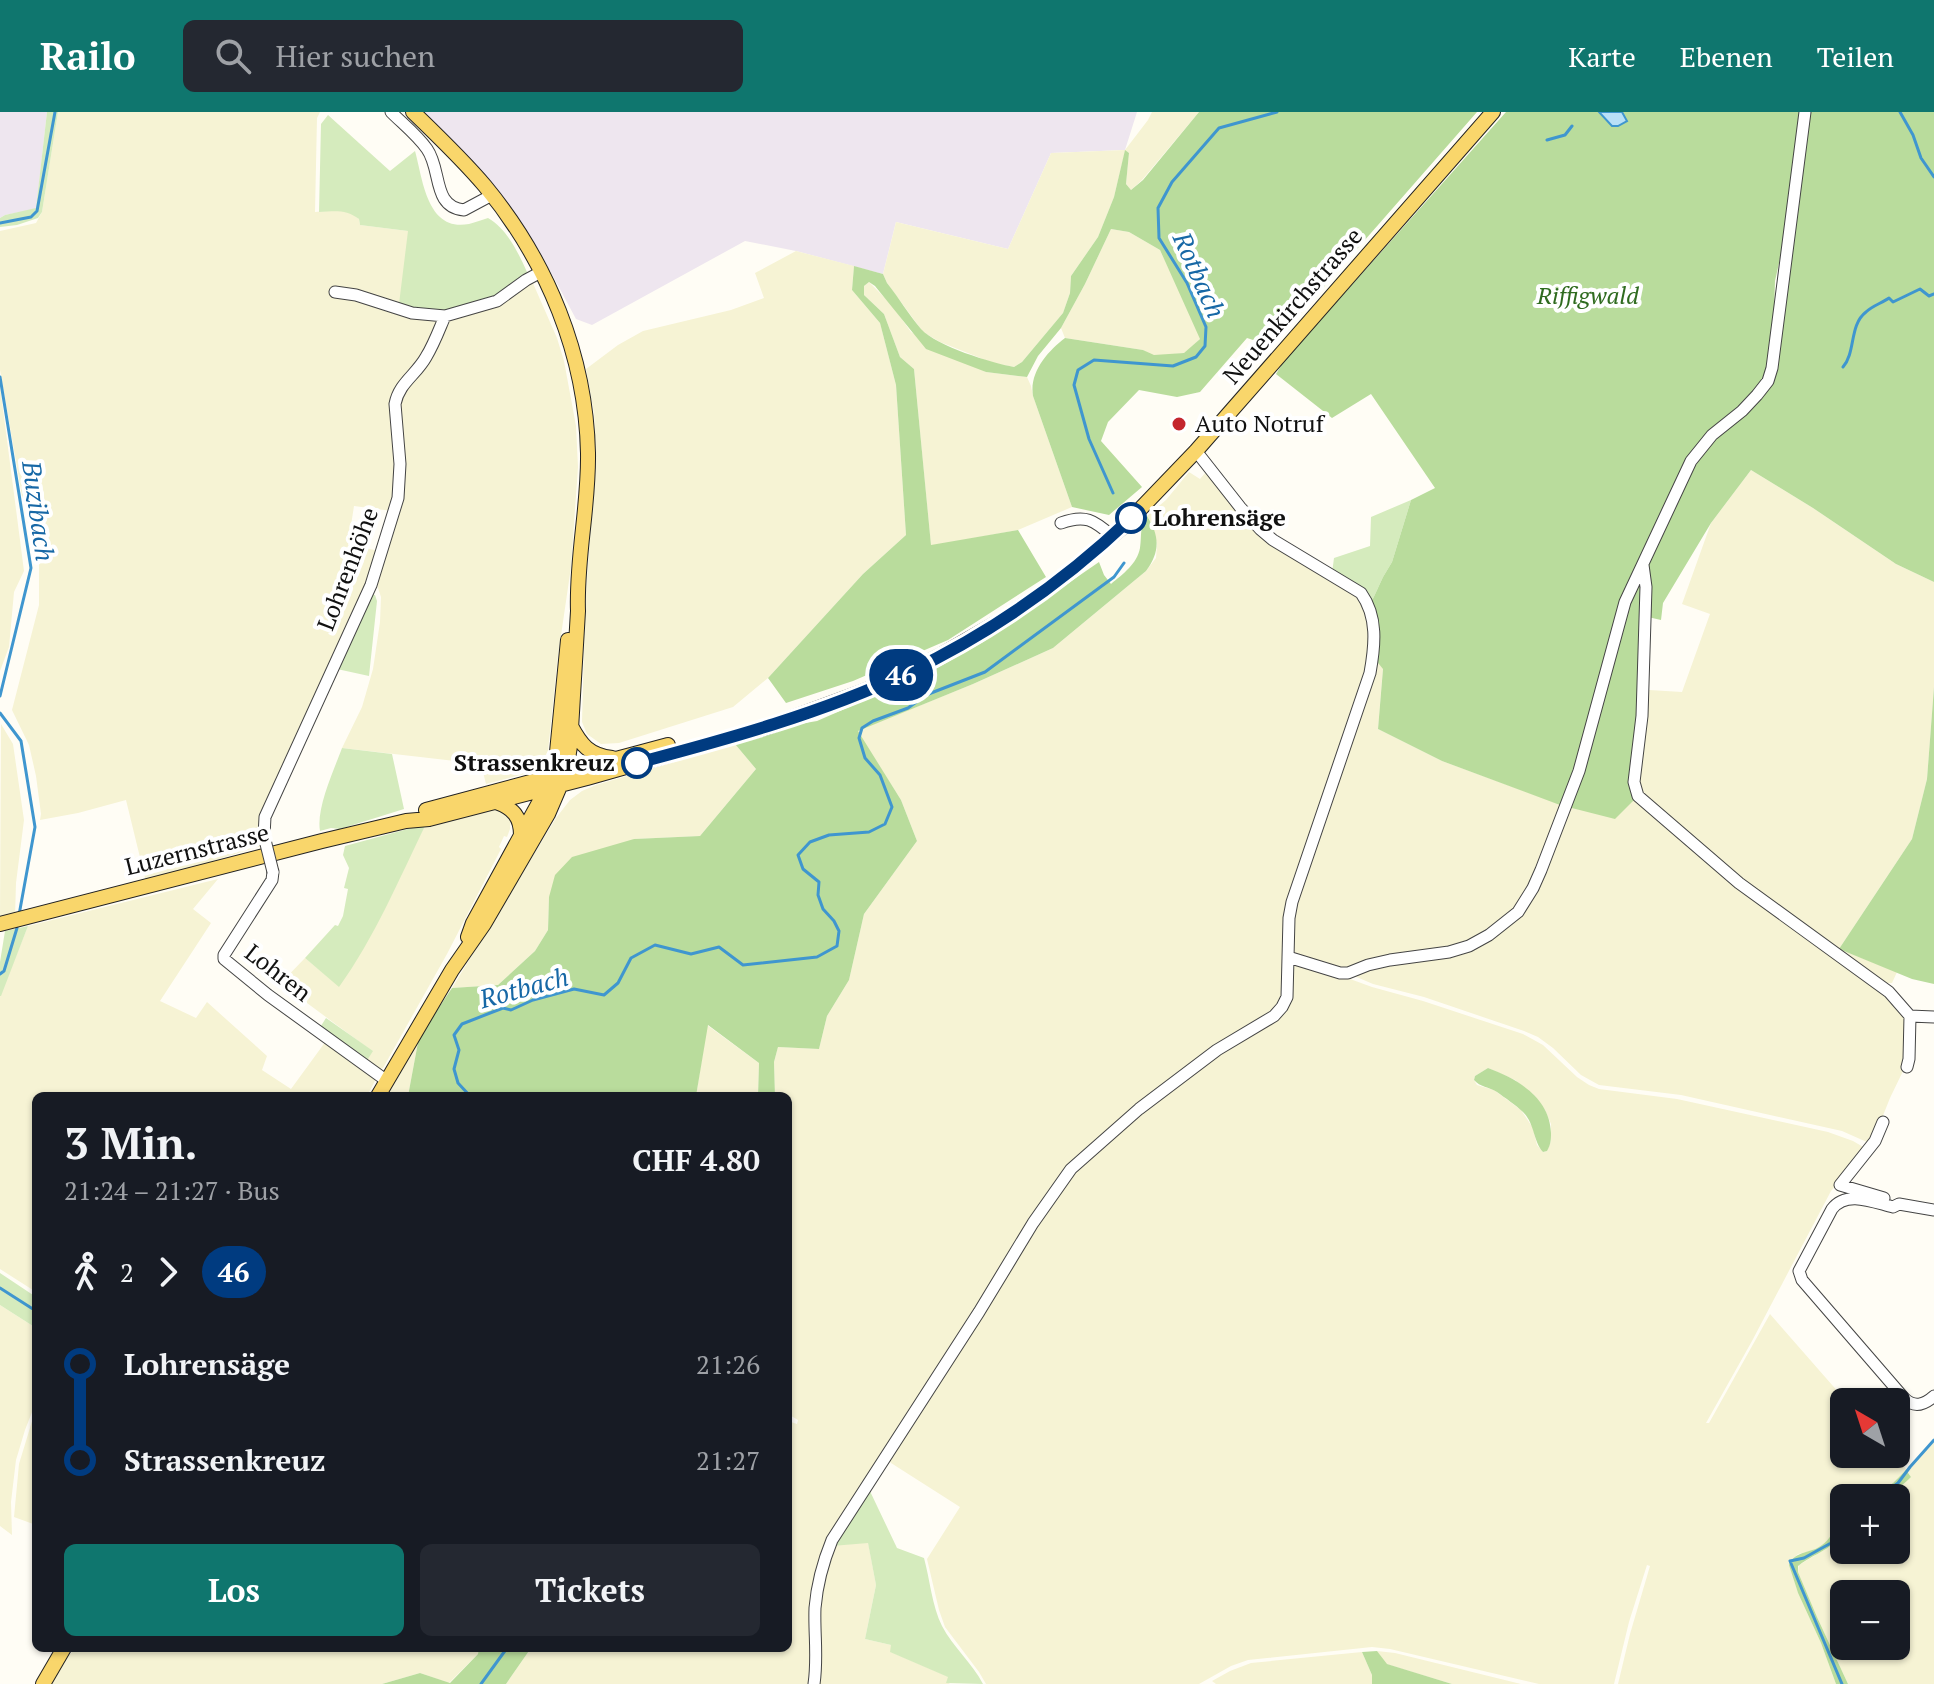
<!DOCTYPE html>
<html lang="de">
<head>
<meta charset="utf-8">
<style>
  body { margin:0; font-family:"PT Serif",serif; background:#242831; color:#f1f3f6; height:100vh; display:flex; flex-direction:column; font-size:30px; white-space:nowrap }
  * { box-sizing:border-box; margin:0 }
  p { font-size:26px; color:#9ea1a6 }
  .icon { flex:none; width:44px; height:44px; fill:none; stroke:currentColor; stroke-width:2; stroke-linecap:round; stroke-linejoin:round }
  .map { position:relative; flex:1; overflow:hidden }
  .panel { position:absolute; left:32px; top:980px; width:760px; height:560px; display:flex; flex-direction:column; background:#171b24; border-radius:12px; box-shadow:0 2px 6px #0004 }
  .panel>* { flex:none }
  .badge { padding:0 16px; border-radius:26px; font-size:28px; line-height:52px }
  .needle { width:52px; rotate:321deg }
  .fabs { position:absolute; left:1830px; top:1276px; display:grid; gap:16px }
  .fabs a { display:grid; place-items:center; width:80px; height:80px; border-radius:12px; background:#171b24; box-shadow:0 2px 6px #0004; font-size:40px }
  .map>.badge { position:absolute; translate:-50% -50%; box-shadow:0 0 0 4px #fff }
  .legs { display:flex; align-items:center; gap:12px; height:88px; padding:0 32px; font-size:26px }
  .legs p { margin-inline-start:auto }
  .head { display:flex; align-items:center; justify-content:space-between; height:136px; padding:0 32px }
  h1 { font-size:44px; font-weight:600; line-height:60px }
  .cta { display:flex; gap:16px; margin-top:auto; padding:16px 32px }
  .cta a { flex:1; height:92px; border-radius:12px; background:#0f766e; color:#fff; font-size:32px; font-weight:600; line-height:92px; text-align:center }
  .cta a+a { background:#242831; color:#f1f3f6 }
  ul { padding:0 32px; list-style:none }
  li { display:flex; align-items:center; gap:28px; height:96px; font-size:30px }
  li i { display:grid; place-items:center; width:12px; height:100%; margin:0 10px; background:currentColor }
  li i::after { content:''; width:20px; height:20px; margin:-10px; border:6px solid; border-radius:50%; background:#171b24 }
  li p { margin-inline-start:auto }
  li:first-child i { background:linear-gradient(#0000 50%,currentColor 0) }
  li:last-child i { background:linear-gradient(currentColor 50%,#0000 0) }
  header { display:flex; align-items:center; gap:48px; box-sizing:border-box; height:112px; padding:0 40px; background:#0f766e; color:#fff }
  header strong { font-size:38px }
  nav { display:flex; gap:44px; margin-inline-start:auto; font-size:28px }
  .search { width:560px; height:72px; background:#242831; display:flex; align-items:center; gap:20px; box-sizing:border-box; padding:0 28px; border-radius:12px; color:#9ea1a6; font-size:30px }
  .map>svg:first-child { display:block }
  .industrial { fill:#eee6ef }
  .farmland { fill:#f6f3d4; fill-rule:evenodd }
  .green { fill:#d5ebbd }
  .forest { fill:#b9dc9c }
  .water { fill:#b9e0f7; stroke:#3f96cf; stroke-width:2 }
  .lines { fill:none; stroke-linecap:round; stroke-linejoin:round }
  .stream { stroke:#3f96cf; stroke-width:3 }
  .minor-casing { stroke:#444; stroke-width:13 }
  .major-casing { stroke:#222; stroke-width:16 }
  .minor { stroke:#fff; stroke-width:11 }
  .major { stroke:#f9d66b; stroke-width:14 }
  .minor-bridge-casing { stroke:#444; stroke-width:13; stroke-linecap:butt }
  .minor-bridge { stroke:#fff; stroke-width:11 }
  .line-1-casing { stroke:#fff; stroke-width:18 }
  .line-1 { stroke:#003b80; stroke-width:12 }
  .poi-dot { fill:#c4262e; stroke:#fff; stroke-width:3 }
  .stop-1-dot { fill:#fff; stroke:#003b80; stroke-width:4 }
  .labels { text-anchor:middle; stroke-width:8; stroke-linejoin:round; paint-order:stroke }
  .park-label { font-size:24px; font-style:italic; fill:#2f6b1f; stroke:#fff }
  .street-label { font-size:24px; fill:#111; stroke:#fff }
  .poi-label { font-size:24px; fill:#111; stroke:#fff; text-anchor:start }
  .stop-label { font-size:24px; font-weight:bold; fill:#111; stroke:#fff; text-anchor:start }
  .water-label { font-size:26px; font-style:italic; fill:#1768a6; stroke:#fff }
</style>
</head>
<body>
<header>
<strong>Railo</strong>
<div class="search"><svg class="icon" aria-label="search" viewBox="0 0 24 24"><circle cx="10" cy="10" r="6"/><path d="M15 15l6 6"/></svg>Hier suchen</div>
<nav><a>Karte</a><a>Ebenen</a><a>Teilen</a></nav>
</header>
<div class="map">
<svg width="1934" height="1572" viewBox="0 0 1934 1572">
  <rect width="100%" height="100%" fill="#fffdf5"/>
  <!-- industrial -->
  <path class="industrial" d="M0 0H47L36 97 5 103 0 106Z
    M423 0H1137L1125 38 1051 41 1008 137 896 110 883 162 796 139 745 129 592 213 576 207 539 138 476 53Z"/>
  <!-- farmland -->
  <path class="farmland" d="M58 0H320L317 6 315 100 339 98 351 101 359 107 360 113 408 119 532 169 557 226 564 249 576 314 578 355 571 455 558 544 548 639 540 653 528 661 486 672 481 652 342 636 362 595 373 557 380 510 381 485 376 470 400 383 396 329 392 399 354 394 348 433 380 439 261 727V734L146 770 126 688 78 701 40 708 41 702 36 664 29 633 12 598 39 493V447L22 384 0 258V119L36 111 42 100Z
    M1152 0H1199L1142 68 1131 78 1126 72 1129 41 1125 39 1114 85 1098 125 1071 164 1070 181 1063 201 1022 250 1014 255 993 251 940 230 923 220 887 171 883 162 896 110 1008 137 1051 41 1125 38 1148 8Z
    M1111 117 1129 120 1160 138 1201 226 1185 241 1154 244 1143 238 1065 226 1061 216 1085 172Z
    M796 139 854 154 852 178 880 211 896 273 906 423 863 462 768 566 733 595 619 631 601 632 587 622 582 610 585 494 596 345 594 301 586 257 618 233 643 219 731 198 764 186 755 161Z
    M869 170 891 192 911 220 986 260 1027 265 1031 274 1033 284 1072 395 1018 418 931 434 914 257 900 245 884 202 864 183V174Z
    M0 274 24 459 14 480 9 535 0 559Z
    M1751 358 1813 396 1896 452 1934 470V575L1927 667 1912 727 1839 837 1897 860 1892 871H1885L1773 794 1641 682 1638 656 1649 578 1682 580 1710 502 1682 492 1711 411Z
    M1189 360 1200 367 1206 360 1252 415 1254 414 1281 435 1351 476 1363 487 1370 502 1371 543 1367 564 1306 740 1308 743 1359 601 1372 562 1374 546 1383 556 1378 617 1442 649 1565 694 1537 764 1517 798 1501 814 1468 832 1448 838 1390 846 1367 852 1349 859 1332 857 1331 860 1372 875 1423 889 1523 922 1543 933 1577 965 1589 973 1599 977 1677 987 1828 1020 1853 1029 1865 1036 1863 1042 1831 1079 1752 1229 1706 1311H1709L1770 1202 1847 1290H1844V1342H1893L1907 1358 1934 1328V1572H1848L1817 1505 1798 1460 1799 1453 1836 1431 1844 1411V1438H1896V1386H1883L1911 1365 1906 1358 1893 1371 1869 1386H1844V1398L1839 1400 1838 1407 1831 1424 1824 1433 1811 1439 1798 1442 1790 1449V1455L1798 1481 1821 1531 1836 1572H1618L1630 1522 1650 1454 1647 1453 1629 1510 1614 1572H1539L1390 1537 1372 1535 1248 1548 1231 1554 1199 1572H986L979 1560 945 1515 939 1498 927 1447 960 1395 891 1351 887 1346 1044 1097 1073 1059 1105 1028 1184 966 1238 928 1276 906 1282 900 1288 890 1289 886 1285 884 1280 895 1274 901 1217 937 1127 1005 1101 1027 1056 1074 858 1382 828 1434 868 1430 876 1473 865 1527 891 1533V1540L949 1565 947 1570 950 1572H506L531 1536H788V1309L797 1312 798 1308 788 1302V984H775L774 950 778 935 819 937 827 904 849 868 864 802 917 729 901 688 857 619 973 572 1053 536 1146 459 1156 446 1157 432 1151 410 1147 404 1166 388ZM1488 956 1515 968 1535 984 1545 998 1551 1012V1029L1547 1039 1543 1040 1537 1033 1533 1016 1521 998 1494 978 1477 973 1474 968 1475 964ZM1844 1482H1896V1534H1844Z
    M1 612 13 632 24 708 16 771 15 805 0 809Z
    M735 632 756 657 700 724 634 727 549 785 548 818 535 839 498 873 452 876 556 706 570 688 582 679 596 673Z
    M1635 687 1882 878 1904 902 1906 911 1904 957 1890 986 1880 1011 1869 1031 1842 1019 1681 983 1599 973 1581 963 1553 936 1538 925 1524 919 1424 885 1373 872 1352 863 1368 855 1449 842 1511 810 1569 696Z
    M497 696 510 705V717L507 725 504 724 499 735 501 737 447 842 383 956 379 957 366 950 372 939 288 877 278 874 305 846 339 874 426 712Z
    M218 767 193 797 211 811 160 889 196 906 207 890 267 944 262 958 291 977 326 929 376 967 367 984H36V1180L0 1157V884L28 814Z
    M707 913 759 951 758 984H696Z
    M419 925 408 984H385Z
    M0 1193 36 1216V1290L25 1318 16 1348 11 1390 12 1423 0 1414Z
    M36 1296V1413L14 1405 19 1352Z
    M76 1536H479L478 1542 449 1571 420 1561 382 1572H49L61 1551Z
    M1377 1539 1395 1541 1521 1572H1452L1386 1552Z
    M1362 1540 1372 1563V1572H1216L1212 1569 1230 1559 1251 1551Z"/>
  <!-- green -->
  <path class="green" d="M47 0H58L42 100 38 106 17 113 0 115V106L5 103 36 96Z
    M328 3 390 59 415 39C423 68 427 120 469 112 476 110 482 108 488 106 507 117 518 140 527 160L526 164 500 185 443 200 415 197 399 192 408 119 360 113 359 107C346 97 335 99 319 100L321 12Z
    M1411 388 1392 450 1383 465 1371 491 1332 461 1334 446 1370 434 1371 405Z
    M370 482 375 483 377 489 369 564 337 557Z
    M342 636 392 642 404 697 340 717 331 716 320 719C316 696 334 658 342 636Z
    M426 712C399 767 375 825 339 875L305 846 335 813 338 814 343 804 348 777 344 776 349 756 343 743 345 734Z
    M28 814 1 884H0V850L5 819Z
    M326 906 373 939 366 950 319 917Z
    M0 1161 36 1185V1216L0 1193Z
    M868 1375 897 1436 924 1446C930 1468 932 1494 942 1514 953 1535 972 1551 983 1572L946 1571 948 1565 890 1540 891 1533 865 1527 876 1473 868 1431 832 1434Z"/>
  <!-- forest -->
  <path class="forest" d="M1199 0H1477L1272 234 1247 226 1200 280 1177 285 1139 278 1108 310 1101 329 1142 375 1109 403 1072 395 1033 284C1029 260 1048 239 1065 226L1143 238 1154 243 1184 241 1200 227 1160 138 1129 120 1111 117 1085 172 1061 216 1038 244 1027 265 986 260 926 237 875 174 869 170 864 174V183L884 202 900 245 914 257 931 433 1018 418 1046 465 948 528 853 569 786 591 768 566 863 462 906 423 896 273 880 211 852 178 854 154 883 162 887 171C899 186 909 203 921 217 936 234 992 251 1014 255L1022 250 1063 201 1070 181 1071 164 1098 125 1114 85 1125 38 1129 41 1126 72 1131 78 1143 68Z
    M1506 0H1803L1783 133 1775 169 1773 234 1767 261 1752 284 1714 318 1638 460 1644 472 1641 560 1630 678 1635 687 1615 707 1560 693 1442 649 1378 617 1383 557 1374 546 1371 491 1383 465 1392 450 1411 388 1435 376 1371 282 1332 306 1276 262 1284 249Z
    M1808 0H1934V470L1896 452 1813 396 1751 358 1711 411 1663 491 1661 508 1648 505V453L1692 352 1767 272Z
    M1147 404C1160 424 1160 440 1146 459L1053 536 973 572 858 619 901 688 917 729 864 802 849 868 827 904 819 937 778 935 774 950 775 984H758L759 951 708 913 696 984H408L419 925 452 876 498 873 535 839 548 818 549 785 555 763 572 745 634 727 700 724 756 657 735 632 794 613 817 609 932 559 983 530 1099 450 1104 463 1111 472C1123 462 1137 452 1140 436 1142 421 1139 419 1147 404Z
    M1934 575V872L1912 867 1839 837 1912 727 1927 667Z
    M1488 956C1518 967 1550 986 1551 1021 1551 1028 1551 1032 1547 1039L1543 1040C1533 1029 1535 1012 1523 1000 1516 993 1505 986 1497 980 1489 975 1480 975 1474 968L1475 964Z
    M1906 1358 1911 1365C1897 1378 1889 1386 1869 1386L1893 1371Z
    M1841 1398H1844C1844 1438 1823 1435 1798 1454V1460L1817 1505 1848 1572H1836L1821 1531 1798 1481 1789 1453C1795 1438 1811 1442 1822 1433 1834 1425 1836 1409 1841 1398Z
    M479 1536H531L506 1572H382L420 1561 450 1571 478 1542Z
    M1377 1539 1387 1552 1452 1572H1372V1563L1362 1540Z"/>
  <!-- water -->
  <path class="water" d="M1599 0H1622L1627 9 1618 14H1612Z"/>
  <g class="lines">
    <!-- stream -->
    <path class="stream" d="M1900 0 1913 23 1921 46 1934 65
      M1547 28 1565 23 1572 14
      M0 111 31 105 37 99 55 0
      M1843 255C1856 240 1849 213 1866 200 1872 194 1882 191 1889 186L1893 190 1920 177 1929 184 1934 182
      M0 265 31 456 0 584
      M1113 381 1089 327 1074 273 1078 258 1094 248 1173 254 1196 245 1205 234 1206 215 1187 171 1159 126 1158 96 1172 70 1219 16 1277 0
      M0 601 21 629 35 715 19 803
      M0 862 4 859 17 816
      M470 984 458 971 454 957 459 938 454 923 462 912 503 896 511 898 533 888 574 877 604 883 618 871 631 846 655 833 691 842 719 835 743 853 817 845 837 834 839 819 834 809 823 797 818 783 819 770 803 757 798 743 810 730 829 723 869 720 885 712 892 695 880 663 865 646 859 626 862 616 873 609 908 596 926 583 985 560 1114 465 1124 451
      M0 1176 36 1199
      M1878 1386 1898 1371 1910 1355 1934 1328
      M481 1572 507 1536
      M1842 1572 1790 1449 1804 1446 1831 1431 1837 1415 1844 1404"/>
    <!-- minor casing -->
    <g class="minor-casing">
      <path id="minor" d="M391 0C403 12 417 23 427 37 442 58 432 95 464 98L492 83
        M335 180 356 183 412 201 445 204 497 189 526 168 541 160
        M1061 411C1085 402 1094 408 1112 424
        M1643 453 1646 475 1642 604 1634 670 1638 684 1739 771 1889 880 1910 904 1909 947 1907 955
        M264 724 265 705 371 473 398 386 400 352 395 292C399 271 416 263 426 245 434 232 439 218 445 204
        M273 760 272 768 224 843V847L268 883 387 969
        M1288 845 1340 861H1348L1368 853 1390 848 1449 840 1469 834 1489 823 1518 800 1533 776 1541 758 1579 659 1625 490 1691 349 1712 323 1742 299 1757 283 1768 269 1772 256 1805 0
        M1910 904 1934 905
        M1883 1010 1875 1029 1840 1073 1884 1086
        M1934 1098 1899 1092 1893 1095C1873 1090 1846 1078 1832 1097L1799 1159 1802 1168 1904 1286C1914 1296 1924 1293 1934 1284
        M814 1572C818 1545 814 1522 815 1496 817 1472 823 1450 832 1428L979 1200 1033 1111 1071 1057 1139 997 1217 938 1274 904 1282 895 1287 885 1289 806 1292 790 1370 561C1375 533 1378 505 1361 481L1273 428 1260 417 1240 395 1196 339"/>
    </g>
    <!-- major casing -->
    <g class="major-casing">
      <path id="major" d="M571 614C581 633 589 643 612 646
        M496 690C513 696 521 705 521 723
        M426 698 668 633
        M0 812 322 729 406 709 429 707 587 666 767 615 859 581 906 561 943 542 1000 509 1037 484 1084 448 1125 413 1196 339 1493 0
        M468 825 473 811 547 676 554 658 557 640 568 528
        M378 984 452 858 484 812 548 702 566 660 570 634 578 499C576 446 589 394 588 341 586 243 547 149 485 74 463 48 438 24 413 0
        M43 1572 64 1536"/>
    </g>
    <!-- minor -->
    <use href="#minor" class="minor"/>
    <!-- major -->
    <use href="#major" class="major"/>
    <!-- minor-bridge casing -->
    <g class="minor-bridge-casing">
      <path id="minor-bridge" d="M264 724 273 760"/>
    </g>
    <!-- minor-bridge -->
    <use href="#minor-bridge" class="minor-bridge"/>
  </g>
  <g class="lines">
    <!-- line-1 casing -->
    <g class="line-1-casing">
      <path id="line-1" d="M637 651C728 627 822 601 907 561 989 522 1065 469 1131 406"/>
    </g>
    <!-- line-1 -->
    <use href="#line-1" class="line-1"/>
  </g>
  <!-- markers -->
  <circle class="poi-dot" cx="1179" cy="312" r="8"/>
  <g class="stop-1-dot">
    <circle cx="1131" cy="406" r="14"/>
    <circle cx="637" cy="651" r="14"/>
  </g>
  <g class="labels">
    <!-- park labels -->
    <g class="park-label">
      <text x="1588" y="192">Riffigwald</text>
    </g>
    <!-- street labels -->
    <g class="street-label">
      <text transform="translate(1293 194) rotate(-49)" y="8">Neuenkirchstrasse</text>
      <text transform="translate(348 457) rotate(-69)" y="8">Lohrenhöhe</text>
      <text transform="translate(197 738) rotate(-14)" y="8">Luzernstrasse</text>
      <text transform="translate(278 861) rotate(38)" y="8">Lohren</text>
    </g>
    <!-- poi labels -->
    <g class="poi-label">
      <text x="1195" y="320">Auto Notruf</text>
    </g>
    <!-- stop labels -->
    <g class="stop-label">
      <text x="1153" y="414">Lohrensäge</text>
      <text x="615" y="659" text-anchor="end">Strassenkreuz</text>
    </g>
    <!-- water labels -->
    <g class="water-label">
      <text transform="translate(1199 163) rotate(66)" y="9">Rotbach</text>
      <text transform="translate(38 399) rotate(82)" y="9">Buzibach</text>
      <text transform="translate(524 876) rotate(-15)" y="9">Rotbach</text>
    </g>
  </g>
</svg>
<div class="fabs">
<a><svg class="needle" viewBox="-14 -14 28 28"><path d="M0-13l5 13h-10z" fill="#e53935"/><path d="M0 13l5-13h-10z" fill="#9ea1a6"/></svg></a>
<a>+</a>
<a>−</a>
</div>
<b class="badge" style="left:901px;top:563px;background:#003b80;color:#fff">46</b>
<section class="panel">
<div class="head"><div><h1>3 Min.</h1><p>21:24 – 21:27 · Bus</p></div><b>CHF 4.80</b></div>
<div class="legs"><svg class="icon" aria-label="walk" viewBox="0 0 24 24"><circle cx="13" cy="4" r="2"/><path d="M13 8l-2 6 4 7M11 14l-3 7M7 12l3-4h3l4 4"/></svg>2<svg class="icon" aria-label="forward" viewBox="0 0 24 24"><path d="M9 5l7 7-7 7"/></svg><b class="badge" style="background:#003b80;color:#fff">46</b></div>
<ul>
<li><i style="color:#003b80"></i><b>Lohrensäge</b><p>21:26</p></li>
<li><i style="color:#003b80"></i><b>Strassenkreuz</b><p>21:27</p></li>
</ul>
<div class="cta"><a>Los</a><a>Tickets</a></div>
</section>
</div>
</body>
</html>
